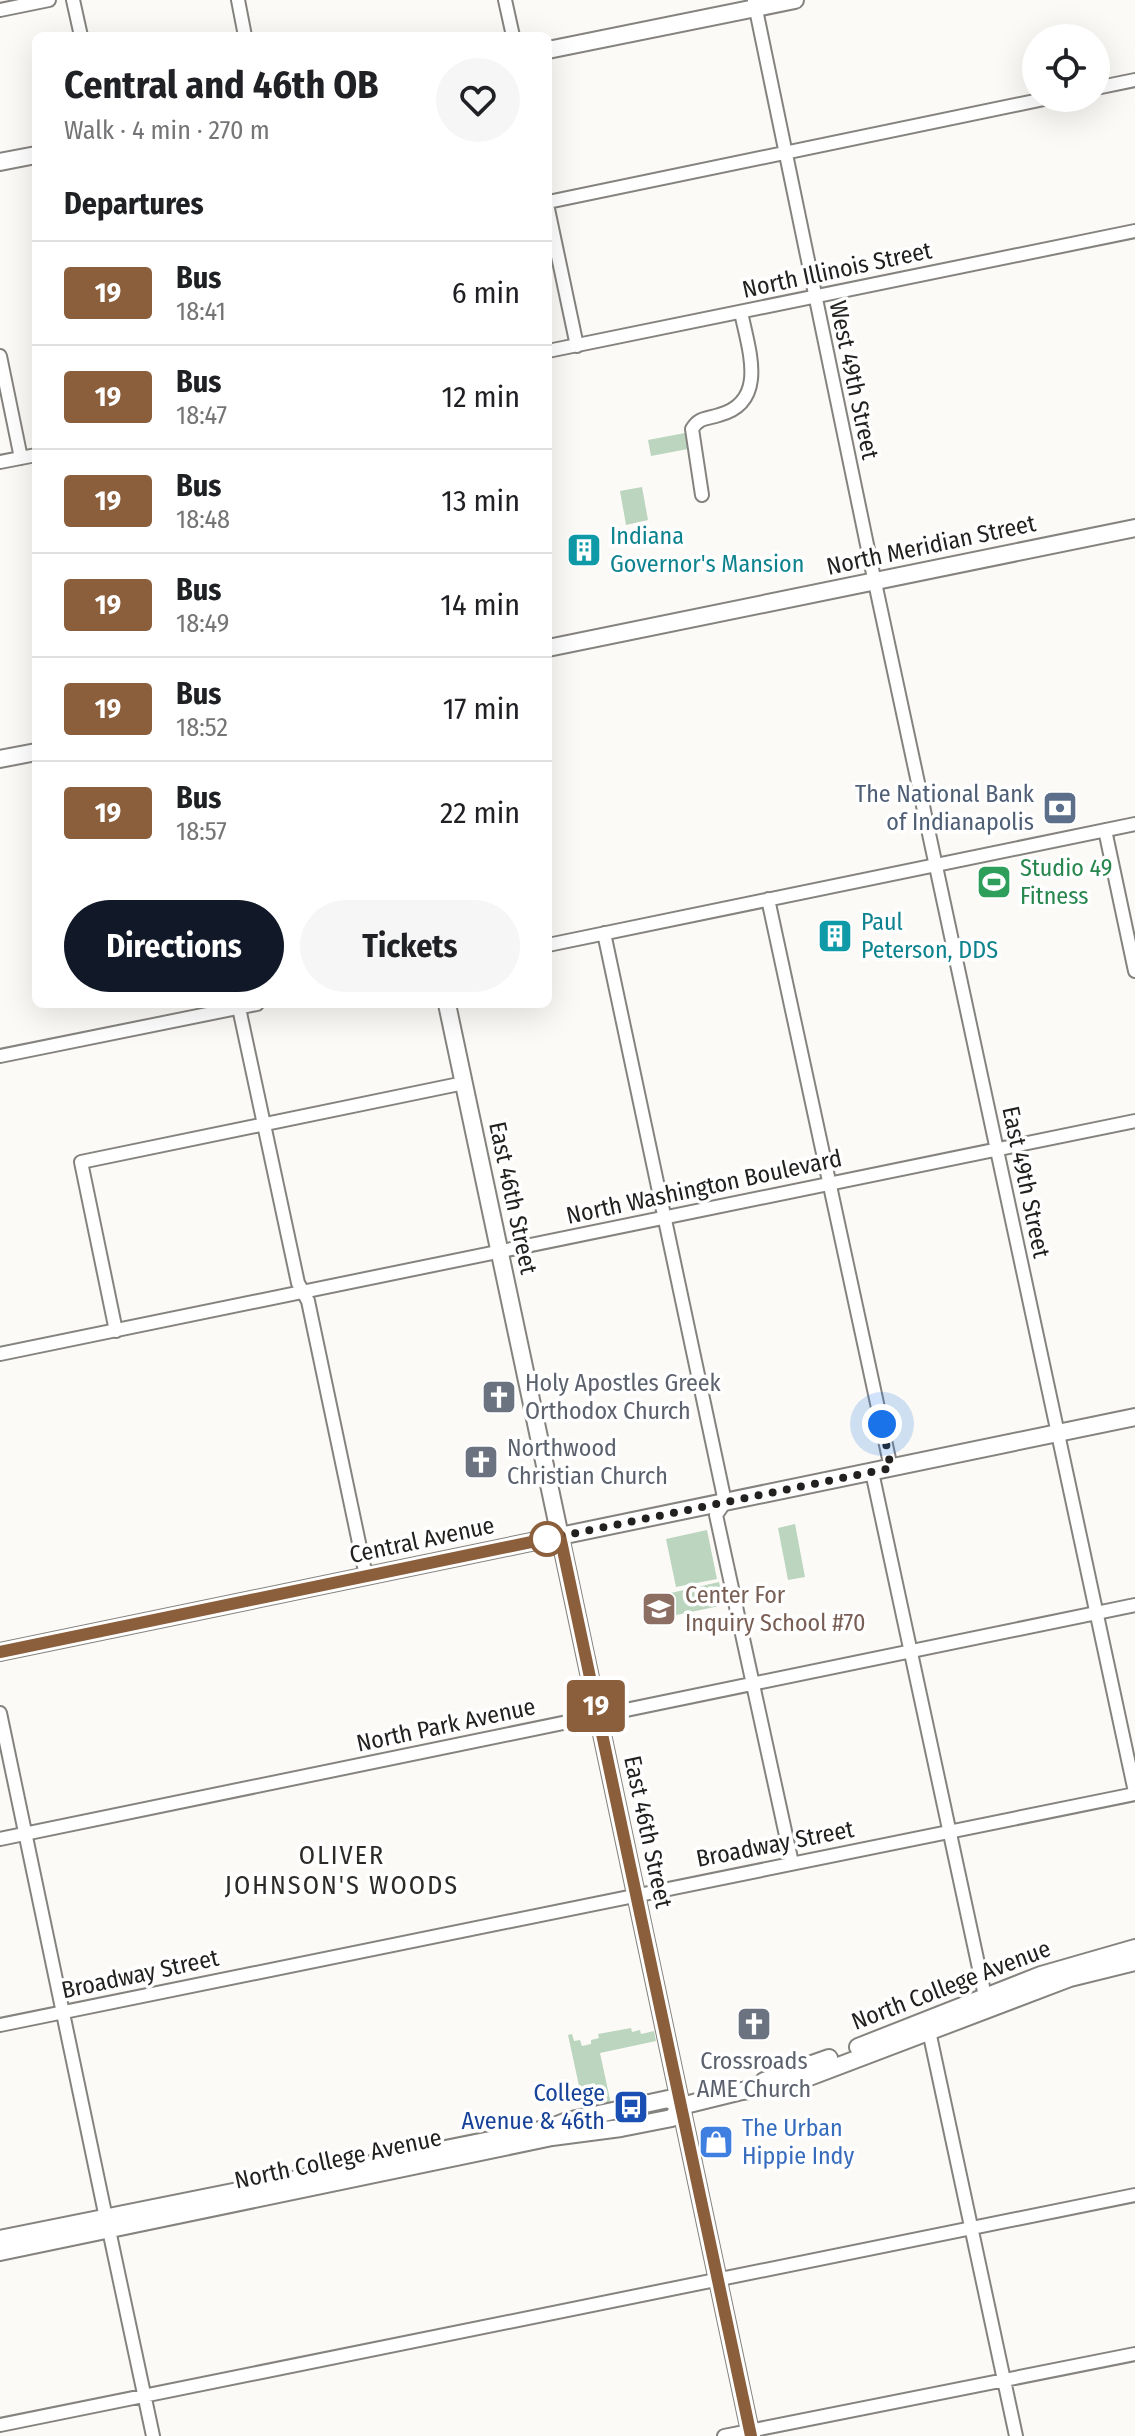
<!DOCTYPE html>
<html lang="en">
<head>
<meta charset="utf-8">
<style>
  body { margin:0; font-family:"Fira Sans Condensed",sans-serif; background:#f6f6f6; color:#202124; height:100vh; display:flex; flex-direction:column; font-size:30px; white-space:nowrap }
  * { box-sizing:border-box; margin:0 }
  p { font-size:26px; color:#757577 }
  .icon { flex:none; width:44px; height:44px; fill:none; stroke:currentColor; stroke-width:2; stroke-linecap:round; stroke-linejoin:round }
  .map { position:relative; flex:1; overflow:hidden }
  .panel { position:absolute; left:32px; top:32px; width:520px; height:976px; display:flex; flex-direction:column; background:#fff; border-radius:12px; box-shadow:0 8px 32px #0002 }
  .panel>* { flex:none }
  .badge { padding:0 16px; border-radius:6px; font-size:28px; line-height:52px }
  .buttons { position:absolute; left:1022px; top:24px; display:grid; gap:16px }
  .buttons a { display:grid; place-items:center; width:88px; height:88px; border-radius:50%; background:#fff; box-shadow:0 8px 32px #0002; font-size:40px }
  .you { position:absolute; width:40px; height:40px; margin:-20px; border:6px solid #fff; border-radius:50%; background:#1a73e8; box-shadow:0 0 0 12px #1a73e833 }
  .map>.badge { position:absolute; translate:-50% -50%; box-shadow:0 0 0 4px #fff }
  h2 { padding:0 32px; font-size:30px; line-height:72px }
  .round { display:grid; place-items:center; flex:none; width:84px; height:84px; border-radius:42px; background:#f6f6f6 }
  .head { display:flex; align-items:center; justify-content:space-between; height:136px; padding:0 32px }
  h1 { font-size:38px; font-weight:700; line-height:60px }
  .button { display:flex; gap:16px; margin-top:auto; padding:16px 32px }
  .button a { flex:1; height:92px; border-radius:48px; background:#111827; color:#fff; font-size:32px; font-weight:700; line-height:92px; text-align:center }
  .button a+a { background:#f6f6f6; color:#202124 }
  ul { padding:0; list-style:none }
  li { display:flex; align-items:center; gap:24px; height:104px; padding:0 32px; border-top:2px solid #e0e0e0 }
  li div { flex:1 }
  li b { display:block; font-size:30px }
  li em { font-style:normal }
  li .badge { min-width:88px; font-weight:700; text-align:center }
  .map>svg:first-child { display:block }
  .green { fill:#bbd5be }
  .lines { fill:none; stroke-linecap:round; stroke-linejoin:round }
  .minor-casing { stroke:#85837f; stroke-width:16 }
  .major-casing { stroke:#85837f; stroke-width:20 }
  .minor { stroke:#fff; stroke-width:12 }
  .major { stroke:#fff; stroke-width:16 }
  .line-casing { stroke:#fff; stroke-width:18 }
  .line { stroke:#8b5e3c; stroke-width:12 }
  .walk { stroke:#22211f; stroke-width:8; stroke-dasharray:0 14.4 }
  .stop-dot { fill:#fff; stroke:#8b5e3c; stroke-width:4 }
  .labels { text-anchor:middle; stroke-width:7; stroke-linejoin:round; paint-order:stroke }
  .street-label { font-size:24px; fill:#22211f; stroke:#fff }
  .culture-label { font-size:24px; fill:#0d838f; stroke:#fff; text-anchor:start }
  .service-label { font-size:24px; fill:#4e5e75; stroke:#fff; text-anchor:end }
  .leisure-label { font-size:24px; fill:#27864d; stroke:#fff; text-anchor:start }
  .worship-label { font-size:24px; fill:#5b616d; stroke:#fff; text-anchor:start }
  .education-label { font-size:24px; fill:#785e54; stroke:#fff; text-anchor:start }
  .transit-label { font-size:24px; fill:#164399; stroke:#fff; text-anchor:end }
  .shop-label { font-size:24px; fill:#366cbe; stroke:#fff; text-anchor:start }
  .neighbourhood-label { font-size:26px; letter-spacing:2px; fill:#2c2a27; stroke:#fff }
</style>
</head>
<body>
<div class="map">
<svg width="1135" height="2436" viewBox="0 0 1135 2436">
  <rect width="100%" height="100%" fill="#fcfaf6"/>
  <!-- green -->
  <path class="green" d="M685 433 688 449 651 456 648 440Z
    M642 487 648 520 626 525 620 491Z
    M795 1524 805 1577 788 1580 778 1528Z
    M707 1530 717 1579 676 1587 666 1539Z
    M719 1582 724 1605 667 1617 662 1595Z
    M631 2028 632 2032 640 2030 641 2034 654 2031 656 2041 600 2053 611 2104 584 2109 568 2035 572 2034 574 2041 580 2040 582 2046 591 2044V2040L599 2038 598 2034Z"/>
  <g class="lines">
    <!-- minor casing -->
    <g class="minor-casing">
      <path id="minor" d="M73 0 81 36
        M238 0 245 36
        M505 0 513 36
        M754 0 871 564 1135 1792
        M0 10 49 0
        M1096 88 1135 80
        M548 202 1049 98
        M548 209 577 346
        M548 351 1135 231
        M0 356 21 458
        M0 462 36 455
        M702 495 692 429C699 417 707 419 719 415 769 402 748 348 741 312
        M1105 830 1135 971
        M768 899 891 1468
        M604 933 725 1502 716 1515 792 1863
        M548 945 1135 824
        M239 1008 298 1283 308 1301 366 1576
        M0 1056 257 1004
        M116 1331 81 1162 464 1083
        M0 1354 1135 1121
        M872 1472 985 1996
        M0 1713 106 2218
        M0 1839 1135 1605
        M0 2025 1135 1794
        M929 2031 1016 2436
        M109 2230 153 2436
        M0 2425 1135 2195
        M724 2436 1135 2354"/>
    </g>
    <!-- major casing -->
    <g class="major-casing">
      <path id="major" d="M548 50 795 0
        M0 162 36 155
        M548 648 1135 528
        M0 759 36 752
        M447 1004 751 2436
        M0 1652 1135 1417
        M858 2047 1041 1975 1135 1948
        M764 2081 829 2058
        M0 2239 550 2128 567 2121 668 2099 681 2106
        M0 2252 552 2137 621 2128 672 2118 681 2106 742 2091 791 2084 1070 1978 1135 1962"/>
    </g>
    <!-- minor -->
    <use href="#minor" class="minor"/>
    <!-- major -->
    <use href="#major" class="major"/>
  </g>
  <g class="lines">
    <!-- line casing -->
    <g class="line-casing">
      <path id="line" d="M0 1652 560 1536 751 2436"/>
    </g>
    <!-- line -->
    <use href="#line" class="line"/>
    <!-- walk -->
    <path class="walk" d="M547 1539 891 1468 882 1424"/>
  </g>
  <!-- icons -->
  <defs>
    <g id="building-square" transform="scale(1.8)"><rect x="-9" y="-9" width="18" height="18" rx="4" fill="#0f9aa8" stroke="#fff"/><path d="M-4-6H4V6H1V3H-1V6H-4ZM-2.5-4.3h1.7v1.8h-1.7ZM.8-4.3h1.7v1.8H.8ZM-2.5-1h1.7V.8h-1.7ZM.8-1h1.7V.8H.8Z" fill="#fff"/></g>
    <g id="bank-square" transform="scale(1.8)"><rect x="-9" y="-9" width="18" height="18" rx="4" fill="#5c6f8a" stroke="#fff"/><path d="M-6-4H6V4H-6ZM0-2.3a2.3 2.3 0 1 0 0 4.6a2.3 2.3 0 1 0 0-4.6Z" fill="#fff"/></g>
    <g id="stadium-square" transform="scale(1.8)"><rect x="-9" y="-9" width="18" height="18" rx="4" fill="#2e9e5b" stroke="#fff"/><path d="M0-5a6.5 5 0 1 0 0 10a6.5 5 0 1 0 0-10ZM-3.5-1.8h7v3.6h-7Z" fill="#fff"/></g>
    <g id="church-square" transform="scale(1.8)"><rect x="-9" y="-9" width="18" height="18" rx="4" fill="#6b7280" stroke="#fff"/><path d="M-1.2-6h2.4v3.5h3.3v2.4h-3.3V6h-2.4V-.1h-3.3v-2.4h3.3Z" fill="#fff"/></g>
    <g id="school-square" transform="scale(1.8)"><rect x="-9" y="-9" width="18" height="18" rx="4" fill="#8d6e63" stroke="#fff"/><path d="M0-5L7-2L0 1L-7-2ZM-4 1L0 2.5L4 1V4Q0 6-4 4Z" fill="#fff"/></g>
    <g id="bus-square" transform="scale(1.8)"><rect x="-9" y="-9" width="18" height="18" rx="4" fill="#1a4fb4" stroke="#fff"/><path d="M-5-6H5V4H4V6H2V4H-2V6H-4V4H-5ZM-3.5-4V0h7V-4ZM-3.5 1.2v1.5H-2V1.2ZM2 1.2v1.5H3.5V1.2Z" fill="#fff"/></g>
    <g id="shop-square" transform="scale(1.8)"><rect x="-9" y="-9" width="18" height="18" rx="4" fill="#3f7fe0" stroke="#fff"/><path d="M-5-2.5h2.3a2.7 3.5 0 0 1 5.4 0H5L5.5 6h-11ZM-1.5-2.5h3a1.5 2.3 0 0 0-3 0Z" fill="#fff"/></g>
  </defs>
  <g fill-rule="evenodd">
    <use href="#building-square" x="584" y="550"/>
    <use href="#bank-square" x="1060" y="808"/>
    <use href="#stadium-square" x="994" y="882"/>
    <use href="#building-square" x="835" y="936"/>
    <use href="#church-square" x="499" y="1397"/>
    <use href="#church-square" x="481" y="1462"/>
    <use href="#school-square" x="659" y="1609"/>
    <use href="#church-square" x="754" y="2024"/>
    <use href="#bus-square" x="631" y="2107"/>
    <use href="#shop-square" x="716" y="2142"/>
  </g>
  <!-- markers -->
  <circle class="stop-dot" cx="547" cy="1539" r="16"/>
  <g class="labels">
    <!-- street labels -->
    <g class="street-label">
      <text transform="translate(837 270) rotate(-12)" y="8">North Illinois Street</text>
      <text transform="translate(854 380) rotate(78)" y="8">West 49th Street</text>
      <text transform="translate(931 545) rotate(-12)" y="8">North Meridian Street</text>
      <text transform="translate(1026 1182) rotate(78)" y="8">East 49th Street</text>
      <text transform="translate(704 1187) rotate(-12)" y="8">North Washington Boulevard</text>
      <text transform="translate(513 1198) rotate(78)" y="8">East 46th Street</text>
      <text transform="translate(422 1540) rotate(-12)" y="8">Central Avenue</text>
      <text transform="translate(446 1725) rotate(-12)" y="8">North Park Avenue</text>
      <text transform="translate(648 1832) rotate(78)" y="8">East 46th Street</text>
      <text transform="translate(775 1844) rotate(-11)" y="8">Broadway Street</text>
      <text transform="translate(140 1974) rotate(-12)" y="8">Broadway Street</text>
      <text transform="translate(951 1985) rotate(-21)" y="8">North College Avenue</text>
      <text transform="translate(338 2159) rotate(-12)" y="8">North College Avenue</text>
    </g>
    <!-- culture labels -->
    <g class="culture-label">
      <text x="610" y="544">Indiana<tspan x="610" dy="28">Governor's Mansion</tspan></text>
      <text x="861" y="930">Paul<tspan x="861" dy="28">Peterson, DDS</tspan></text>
    </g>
    <!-- service labels -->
    <g class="service-label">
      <text x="1034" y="802">The National Bank<tspan x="1034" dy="28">of Indianapolis</tspan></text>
    </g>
    <!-- leisure labels -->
    <g class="leisure-label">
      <text x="1020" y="876">Studio 49<tspan x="1020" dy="28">Fitness</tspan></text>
    </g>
    <!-- worship labels -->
    <g class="worship-label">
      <text x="525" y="1391">Holy Apostles Greek<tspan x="525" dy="28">Orthodox Church</tspan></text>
      <text x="507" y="1456">Northwood<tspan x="507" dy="28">Christian Church</tspan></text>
      <text x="754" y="2069" text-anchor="middle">Crossroads<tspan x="754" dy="28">AME Church</tspan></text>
    </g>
    <!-- education labels -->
    <g class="education-label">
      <text x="685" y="1603">Center For<tspan x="685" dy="28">Inquiry School #70</tspan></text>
    </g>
    <!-- transit labels -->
    <g class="transit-label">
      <text x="605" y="2101">College<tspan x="605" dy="28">Avenue &amp; 46th</tspan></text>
    </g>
    <!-- shop labels -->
    <g class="shop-label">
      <text x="742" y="2136">The Urban<tspan x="742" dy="28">Hippie Indy</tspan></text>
    </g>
    <!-- neighbourhood labels -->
    <g class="neighbourhood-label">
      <text x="342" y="1864">OLIVER<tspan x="342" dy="30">JOHNSON'S WOODS</tspan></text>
    </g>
  </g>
</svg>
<div class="buttons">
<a><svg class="icon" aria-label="locate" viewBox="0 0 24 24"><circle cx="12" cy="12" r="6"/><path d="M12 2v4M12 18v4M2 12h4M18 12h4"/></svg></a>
</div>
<div class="you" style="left:882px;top:1424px"></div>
<b class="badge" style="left:596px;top:1706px;background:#8b5e3c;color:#fff">19</b>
<section class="panel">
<div class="head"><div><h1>Central and 46th OB</h1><p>Walk · 4 min · 270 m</p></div><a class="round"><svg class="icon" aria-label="heart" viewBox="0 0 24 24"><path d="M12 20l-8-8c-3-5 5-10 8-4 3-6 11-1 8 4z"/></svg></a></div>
<h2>Departures</h2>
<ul>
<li><span class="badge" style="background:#8b5e3c;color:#fff">19</span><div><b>Bus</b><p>18:41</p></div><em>6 min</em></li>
<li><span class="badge" style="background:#8b5e3c;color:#fff">19</span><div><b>Bus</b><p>18:47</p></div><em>12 min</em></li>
<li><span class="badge" style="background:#8b5e3c;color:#fff">19</span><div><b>Bus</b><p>18:48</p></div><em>13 min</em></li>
<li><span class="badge" style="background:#8b5e3c;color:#fff">19</span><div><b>Bus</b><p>18:49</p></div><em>14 min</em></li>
<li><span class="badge" style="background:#8b5e3c;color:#fff">19</span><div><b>Bus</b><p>18:52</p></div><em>17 min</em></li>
<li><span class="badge" style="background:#8b5e3c;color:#fff">19</span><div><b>Bus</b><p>18:57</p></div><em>22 min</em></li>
</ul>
<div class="button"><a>Directions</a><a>Tickets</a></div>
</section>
</div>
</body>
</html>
